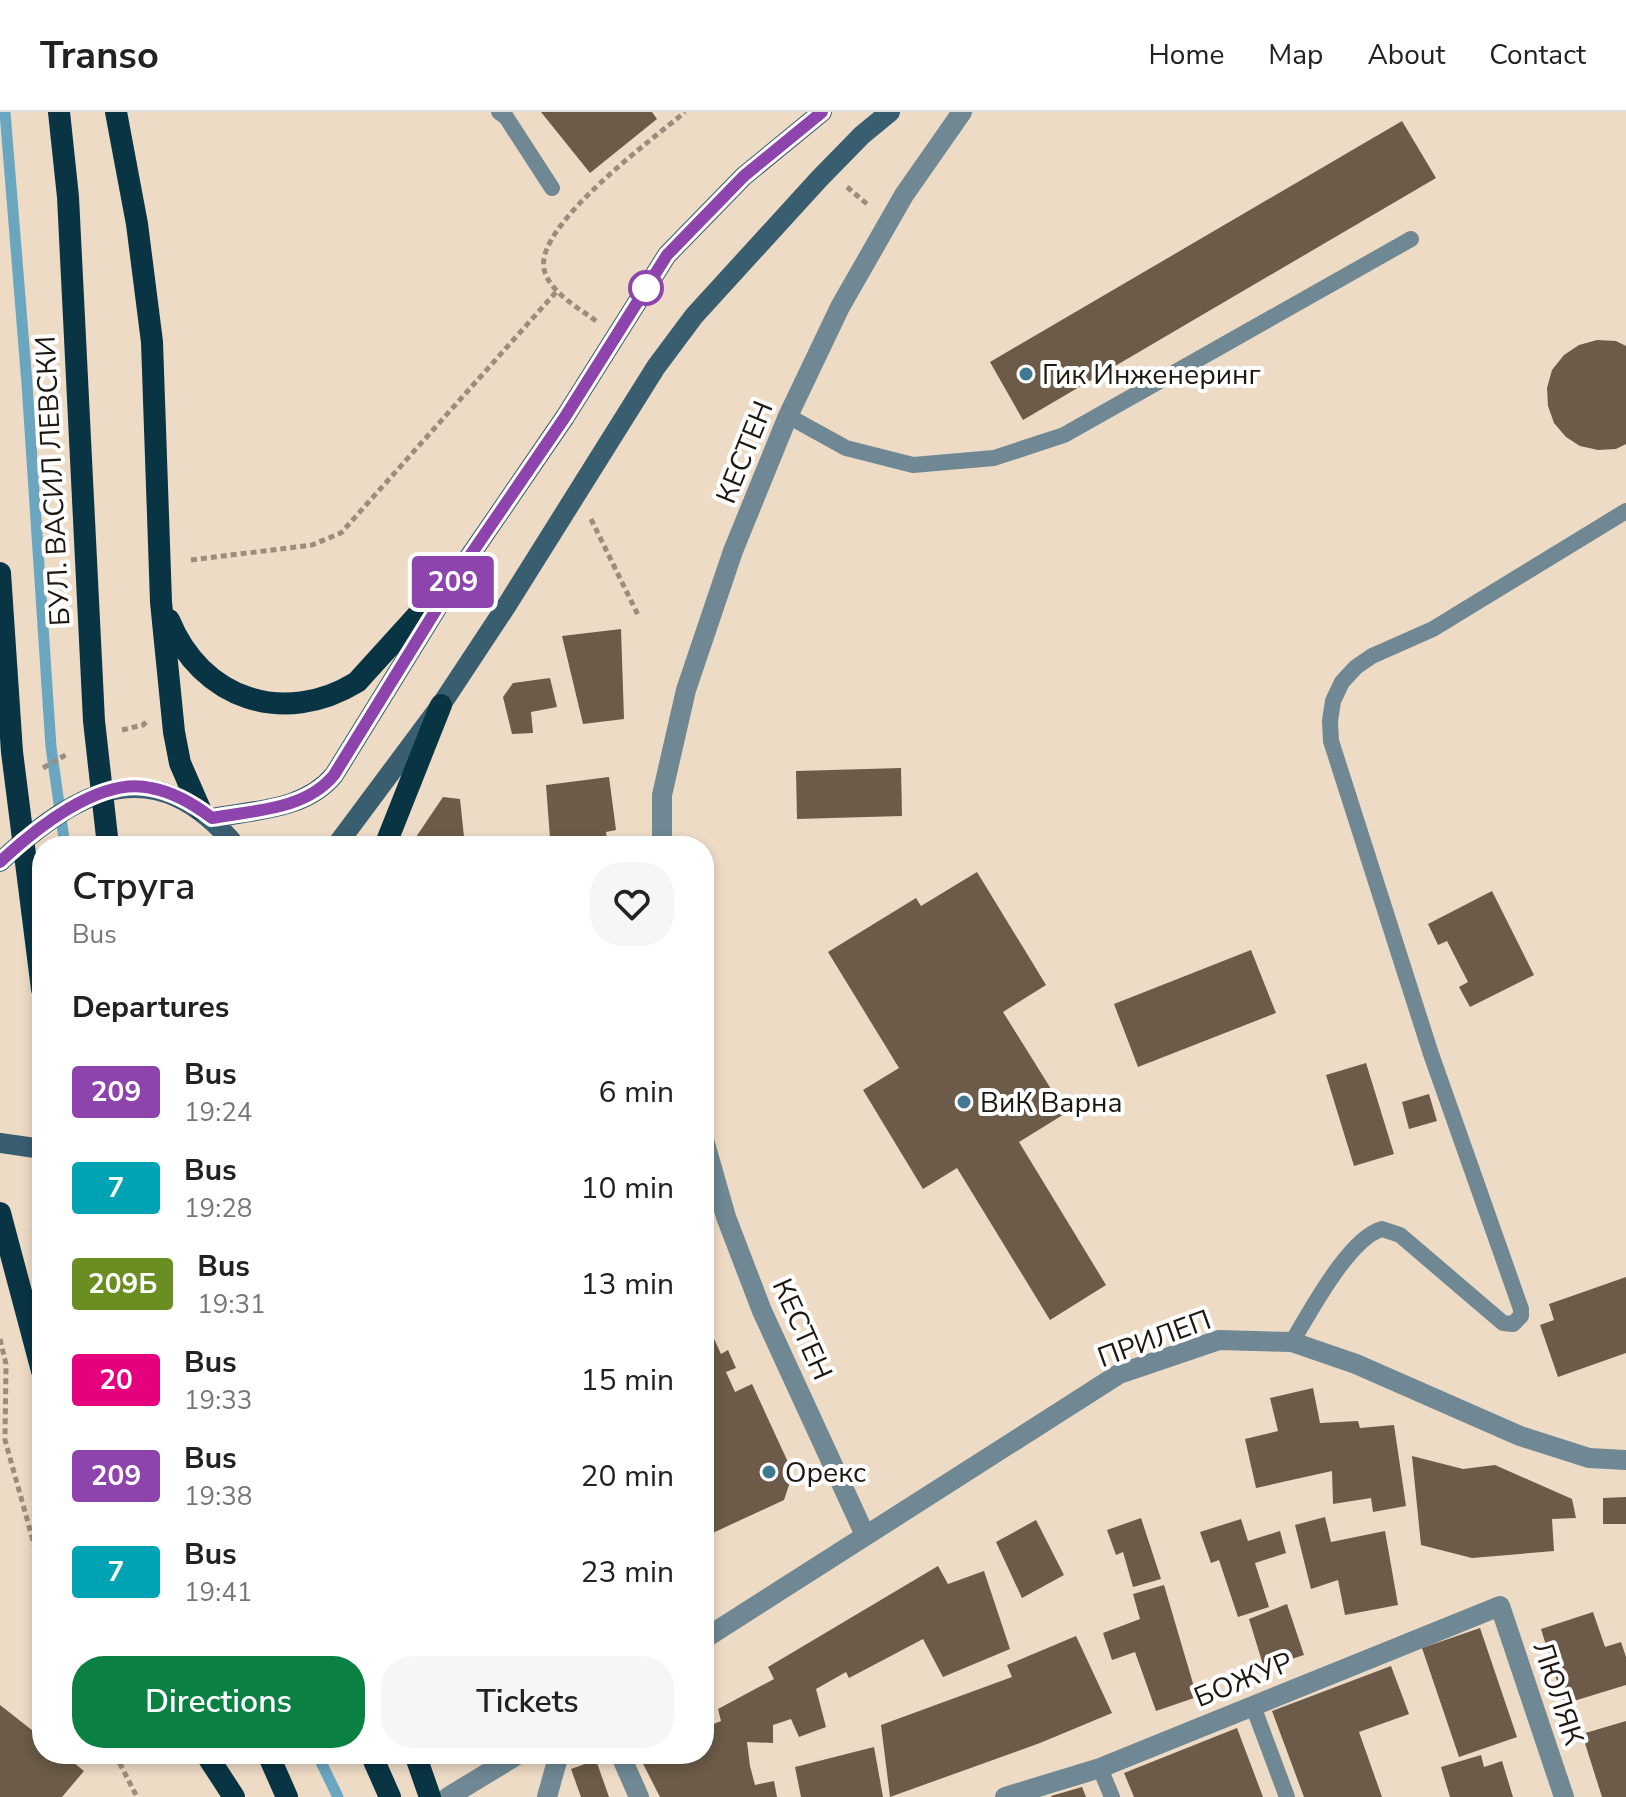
<!DOCTYPE html>
<html lang="en">
<head>
<meta charset="utf-8">
<style>
  body { margin:0; font-family:"Nunito Sans",sans-serif; background:#f6f6f6; color:#222; height:100vh; display:flex; flex-direction:column; font-size:30px; white-space:nowrap }
  * { box-sizing:border-box; margin:0 }
  p { font-size:26px; color:#767676 }
  .icon { flex:none; width:44px; height:44px; fill:none; stroke:currentColor; stroke-width:2; stroke-linecap:round; stroke-linejoin:round }
  .map { position:relative; flex:1; overflow:hidden }
  .side { position:absolute; left:32px; top:724px; width:682px; height:928px; display:flex; flex-direction:column; background:#fff; border-radius:32px; box-shadow:0 4px 12px #0003 }
  .side>* { flex:none }
  .badge { padding:0 16px; border-radius:6px; font-size:28px; line-height:52px }
  .map>.badge { position:absolute; translate:-50% -50%; box-shadow:0 0 0 4px #fff }
  h2 { padding:0 40px; font-size:30px; line-height:72px }
  .round { display:grid; place-items:center; flex:none; width:84px; height:84px; border-radius:32px; background:#f6f6f6 }
  .summary { display:flex; align-items:center; justify-content:space-between; height:136px; padding:0 40px }
  h1 { font-size:38px; font-weight:600; line-height:60px }
  .primary-button { display:flex; gap:16px; margin-top:auto; padding:16px 40px }
  .primary-button a { flex:1; height:92px; border-radius:32px; background:#0b8043; color:#fff; font-size:32px; font-weight:600; line-height:92px; text-align:center }
  .primary-button a+a { background:#f6f6f6; color:#222 }
  ul { padding:0; list-style:none }
  li { display:flex; align-items:center; gap:24px; height:96px; padding:0 40px }
  li div { flex:1 }
  li b { display:block; font-size:30px }
  li em { font-style:normal }
  li .badge { min-width:88px; font-weight:700; text-align:center }
  header { display:flex; align-items:center; gap:48px; box-sizing:border-box; height:112px; padding:0 40px; background:#fff; border-bottom:2px solid #e0e0e0 }
  header strong { font-size:38px }
  nav { display:flex; gap:44px; margin-inline-start:auto; font-size:28px }
  .map>svg:first-child { display:block }
  .lines { fill:none; stroke-linecap:round; stroke-linejoin:round }
  .stream { stroke:#6aa6c0; stroke-width:11 }
  .building { fill:#6b5b48 }
  .path { stroke:#9b8d7d; stroke-width:5; stroke-dasharray:6 4; stroke-linecap:butt }
  .service { stroke:#6f8893; stroke-width:16 }
  .minor { stroke:#6f8893; stroke-width:20 }
  .tertiary { stroke:#6f8893; stroke-width:20 }
  .secondary { stroke:#395e6f; stroke-width:20 }
  .trunk { stroke:#093444; stroke-width:22 }
  .line-casing { stroke:#fff; stroke-width:18 }
  .line { stroke:#8e44ad; stroke-width:12 }
  .stop-dot { fill:#fff; stroke:#8e44ad; stroke-width:4 }
  .poi-dot { fill:#3e7891; stroke:#fff; stroke-width:3 }
  .labels { text-anchor:middle; stroke-width:8; stroke-linejoin:round; paint-order:stroke }
  .poi-label { font-size:28px; fill:#1f1811; stroke:#fff; text-anchor:start }
  .street-label { font-size:28px; fill:#1f1811; stroke:#fff }
</style>
</head>
<body>
<header>
<strong>Transo</strong>
<nav><a>Home</a><a>Map</a><a>About</a><a>Contact</a></nav>
</header>
<div class="map">
<svg width="1626" height="1685" viewBox="0 0 1626 1685">
  <rect width="100%" height="100%" fill="#eedbc6"/>
  <g class="lines">
    <!-- stream -->
    <path class="stream" d="M5 0 27 272 51 635 65 734
      M317 1642 338 1685"/>
  </g>
  <!-- building -->
  <path class="building" d="M541 0H652L657 7 590 61Z
    M1402 9 1436 66 1023 308 990 250Z
    M1597 228 1616 229 1626 234V332L1616 337 1598 338 1580 334 1566 325 1554 311 1548 294 1547 276 1552 258 1564 243 1579 233Z
    M621 517 624 607 583 612 562 524Z
    M550 566 557 595 531 600 533 621 512 622 503 585 513 571Z
    M901 656 902 704 797 707 796 659Z
    M609 665 616 718 606 720 608 734H531L530 728 550 726 546 673Z
    M443 685 460 687 465 734H410Z
    M977 760 1046 873 1003 900 1066 1001 1019 1030 1106 1173 1050 1208 957 1056 923 1077 863 978 899 956 828 840 916 786 921 794Z
    M1492 779 1534 863 1470 895 1459 875 1468 870 1447 829 1438 833 1428 812Z
    M1251 838 1276 901 1138 955 1114 892Z
    M1366 951 1394 1042 1354 1054 1326 963Z
    M1429 982 1437 1009 1409 1017 1402 990Z
    M1626 1165V1241L1558 1265 1540 1213 1554 1208 1549 1192Z
    M704 1205 721 1242 728 1238 736 1256 726 1260 735 1280 752 1272 793 1361 784 1388 704 1425Z
    M1313 1276 1320 1311 1358 1309 1360 1316 1394 1313 1406 1394 1373 1400 1371 1386 1333 1392 1332 1359 1256 1376 1245 1327 1278 1319 1270 1286Z
    M1412 1344 1463 1357 1495 1353 1572 1387 1576 1406 1552 1407 1554 1439 1472 1446 1421 1433Z
    M1626 1385V1412H1603V1386Z
    M1325 1405 1331 1430 1385 1419 1398 1493 1345 1503 1338 1468 1311 1477 1295 1413Z
    M1141 1406 1161 1467 1133 1475 1123 1440 1116 1443 1107 1418Z
    M1241 1407 1248 1429 1280 1419 1286 1441 1255 1451 1269 1495 1238 1505 1219 1448 1211 1451 1200 1420Z
    M1036 1408 1064 1463 1022 1486 996 1430Z
    M938 1454 948 1472 984 1459 1010 1537 943 1565 923 1527 849 1566 846 1560 816 1577 826 1615 799 1625 791 1607 773 1613V1631L747 1630 750 1654 755 1673 774 1669 777 1685H660L638 1642H704V1616L721 1609 718 1597 774 1567 768 1555Z
    M1164 1473 1197 1585 1156 1599 1135 1540 1112 1548 1103 1521 1140 1507 1133 1482Z
    M1287 1492 1304 1543 1264 1556 1249 1507Z
    M1593 1500 1605 1535 1621 1530 1626 1545V1573L1564 1592 1541 1517Z
    M1480 1516 1517 1625 1459 1645 1422 1536Z
    M1076 1524 1112 1601 1040 1631 890 1685 881 1613 1012 1565 1007 1553Z
    M1391 1554 1409 1602 1359 1620 1382 1685H1304L1272 1599Z
    M0 1593 42 1626V1642H63L84 1659 62 1685H0Z
    M1626 1609V1685H1602L1582 1622Z
    M1237 1616 1263 1685H1134L1124 1661Z
    M874 1635 883 1685H801L795 1655Z
    M1481 1643 1484 1655 1502 1649 1513 1685H1450L1441 1655Z
    M596 1648 609 1685H581L571 1657Z
    M1082 1675 1086 1685H1052L1051 1684Z"/>
  <g class="lines">
    <!-- path -->
    <path class="path" d="M847 75 867 92
      M596 209C579 196 549 180 544 157 535 113 653 27 685 0
      M591 407 638 503
      M191 448 312 433 341 421 557 179
      M122 618 143 613 146 610
      M43 656 69 641
      M33 1121 42 1113
      M0 1227 6 1252 5 1328 42 1461
      M115 1642 137 1685"/>
    <!-- service -->
    <path class="service" d="M499 0 506 5 552 76
      M788 304 846 336 913 353 994 346 1064 323 1411 127
      M1292 1230C1310 1200 1349 1126 1382 1117L1400 1123 1503 1211 1513 1212 1521 1204V1197L1431 942 1331 629 1330 609 1333 589 1342 570 1356 555 1372 544 1433 517 1626 399
      M1253 1594 1287 1685
      M1100 1656 1112 1685"/>
    <!-- minor -->
    <path class="minor" d="M662 734V683L686 578 733 439 788 304 840 195 904 83 962 0
      M704 1028 726 1105 762 1199 865 1423
      M620 1642 639 1685
      M1005 1685 1100 1656 1500 1494 1564 1685"/>
    <!-- tertiary -->
    <path class="tertiary" d="M704 1527 1119 1262 1219 1228 1292 1230 1356 1252 1520 1324 1589 1346 1626 1348
      M448 1685 519 1642
      M547 1685 559 1642"/>
    <!-- secondary -->
    <path class="secondary" d="M212 706C255 698 305 698 334 663L465 451 565 305 667 143 744 64 822 0
      M336 734 441 593 507 493 656 255 694 204 819 67 862 23 890 0
      M0 750C80 675 155 637 236 734
      M0 1031 42 1037"/>
    <!-- trunk -->
    <path class="trunk" d="M59 0 68 85 94 609 108 734
      M116 0 137 112 152 230 161 490 174 620 180 651 200 697
      M0 461 12 640 42 877
      M169 508C201 587 284 615 357 570L465 451
      M385 734 441 593
      M0 1101 42 1259
      M206 1642 234 1685
      M268 1642 287 1685
      M371 1642 390 1685
      M415 1642 430 1685"/>
  </g>
  <g class="lines">
    <!-- line casing -->
    <g class="line-casing">
      <path id="line" d="M0 750C35 717 100 664 151 676 173 680 195 693 212 706 255 698 305 698 334 663L465 451 565 305 667 143 744 64 822 0"/>
    </g>
    <!-- line -->
    <use href="#line" class="line"/>
  </g>
  <!-- markers -->
  <circle class="stop-dot" cx="646" cy="176" r="16"/>
  <g class="poi-dot">
    <circle cx="1026" cy="262" r="8"/>
    <circle cx="964" cy="990" r="8"/>
    <circle cx="769" cy="1360" r="8"/>
  </g>
  <g class="labels">
    <!-- poi labels -->
    <g class="poi-label">
      <text x="1042" y="272">Гик Инженеринг</text>
      <text x="980" y="1000">ВиК Варна</text>
      <text x="785" y="1370">Орекс</text>
    </g>
    <!-- street labels -->
    <g class="street-label">
      <text transform="translate(744 340) rotate(-68)" y="10">КЕСТЕН</text>
      <text transform="translate(52 369) rotate(-93)" y="10">БУЛ. ВАСИЛ ЛЕВСКИ</text>
      <text transform="translate(803 1217) rotate(66)" y="10">КЕСТЕН</text>
      <text transform="translate(1154 1226) rotate(-20)" y="10">ПРИЛЕП</text>
      <text transform="translate(1243 1567) rotate(-22)" y="10">БОЖУР</text>
      <text transform="translate(1559 1581) rotate(72)" y="10">ЛЮЛЯК</text>
    </g>
  </g>
</svg>
<b class="badge" style="left:453px;top:470px;background:#8e44ad;color:#fff">209</b>
<section class="side">
<div class="summary"><div><h1>Струга</h1><p>Bus</p></div><a class="round"><svg class="icon" aria-label="heart" viewBox="0 0 24 24"><path d="M12 20l-8-8c-3-5 5-10 8-4 3-6 11-1 8 4z"/></svg></a></div>
<h2>Departures</h2>
<ul>
<li><span class="badge" style="background:#8e44ad;color:#fff">209</span><div><b>Bus</b><p>19:24</p></div><em>6 min</em></li>
<li><span class="badge" style="background:#00a3b4;color:#fff">7</span><div><b>Bus</b><p>19:28</p></div><em>10 min</em></li>
<li><span class="badge" style="background:#6b8e23;color:#fff">209Б</span><div><b>Bus</b><p>19:31</p></div><em>13 min</em></li>
<li><span class="badge" style="background:#e6007e;color:#fff">20</span><div><b>Bus</b><p>19:33</p></div><em>15 min</em></li>
<li><span class="badge" style="background:#8e44ad;color:#fff">209</span><div><b>Bus</b><p>19:38</p></div><em>20 min</em></li>
<li><span class="badge" style="background:#00a3b4;color:#fff">7</span><div><b>Bus</b><p>19:41</p></div><em>23 min</em></li>
</ul>
<div class="primary-button"><a>Directions</a><a>Tickets</a></div>
</section>
</div>
</body>
</html>
